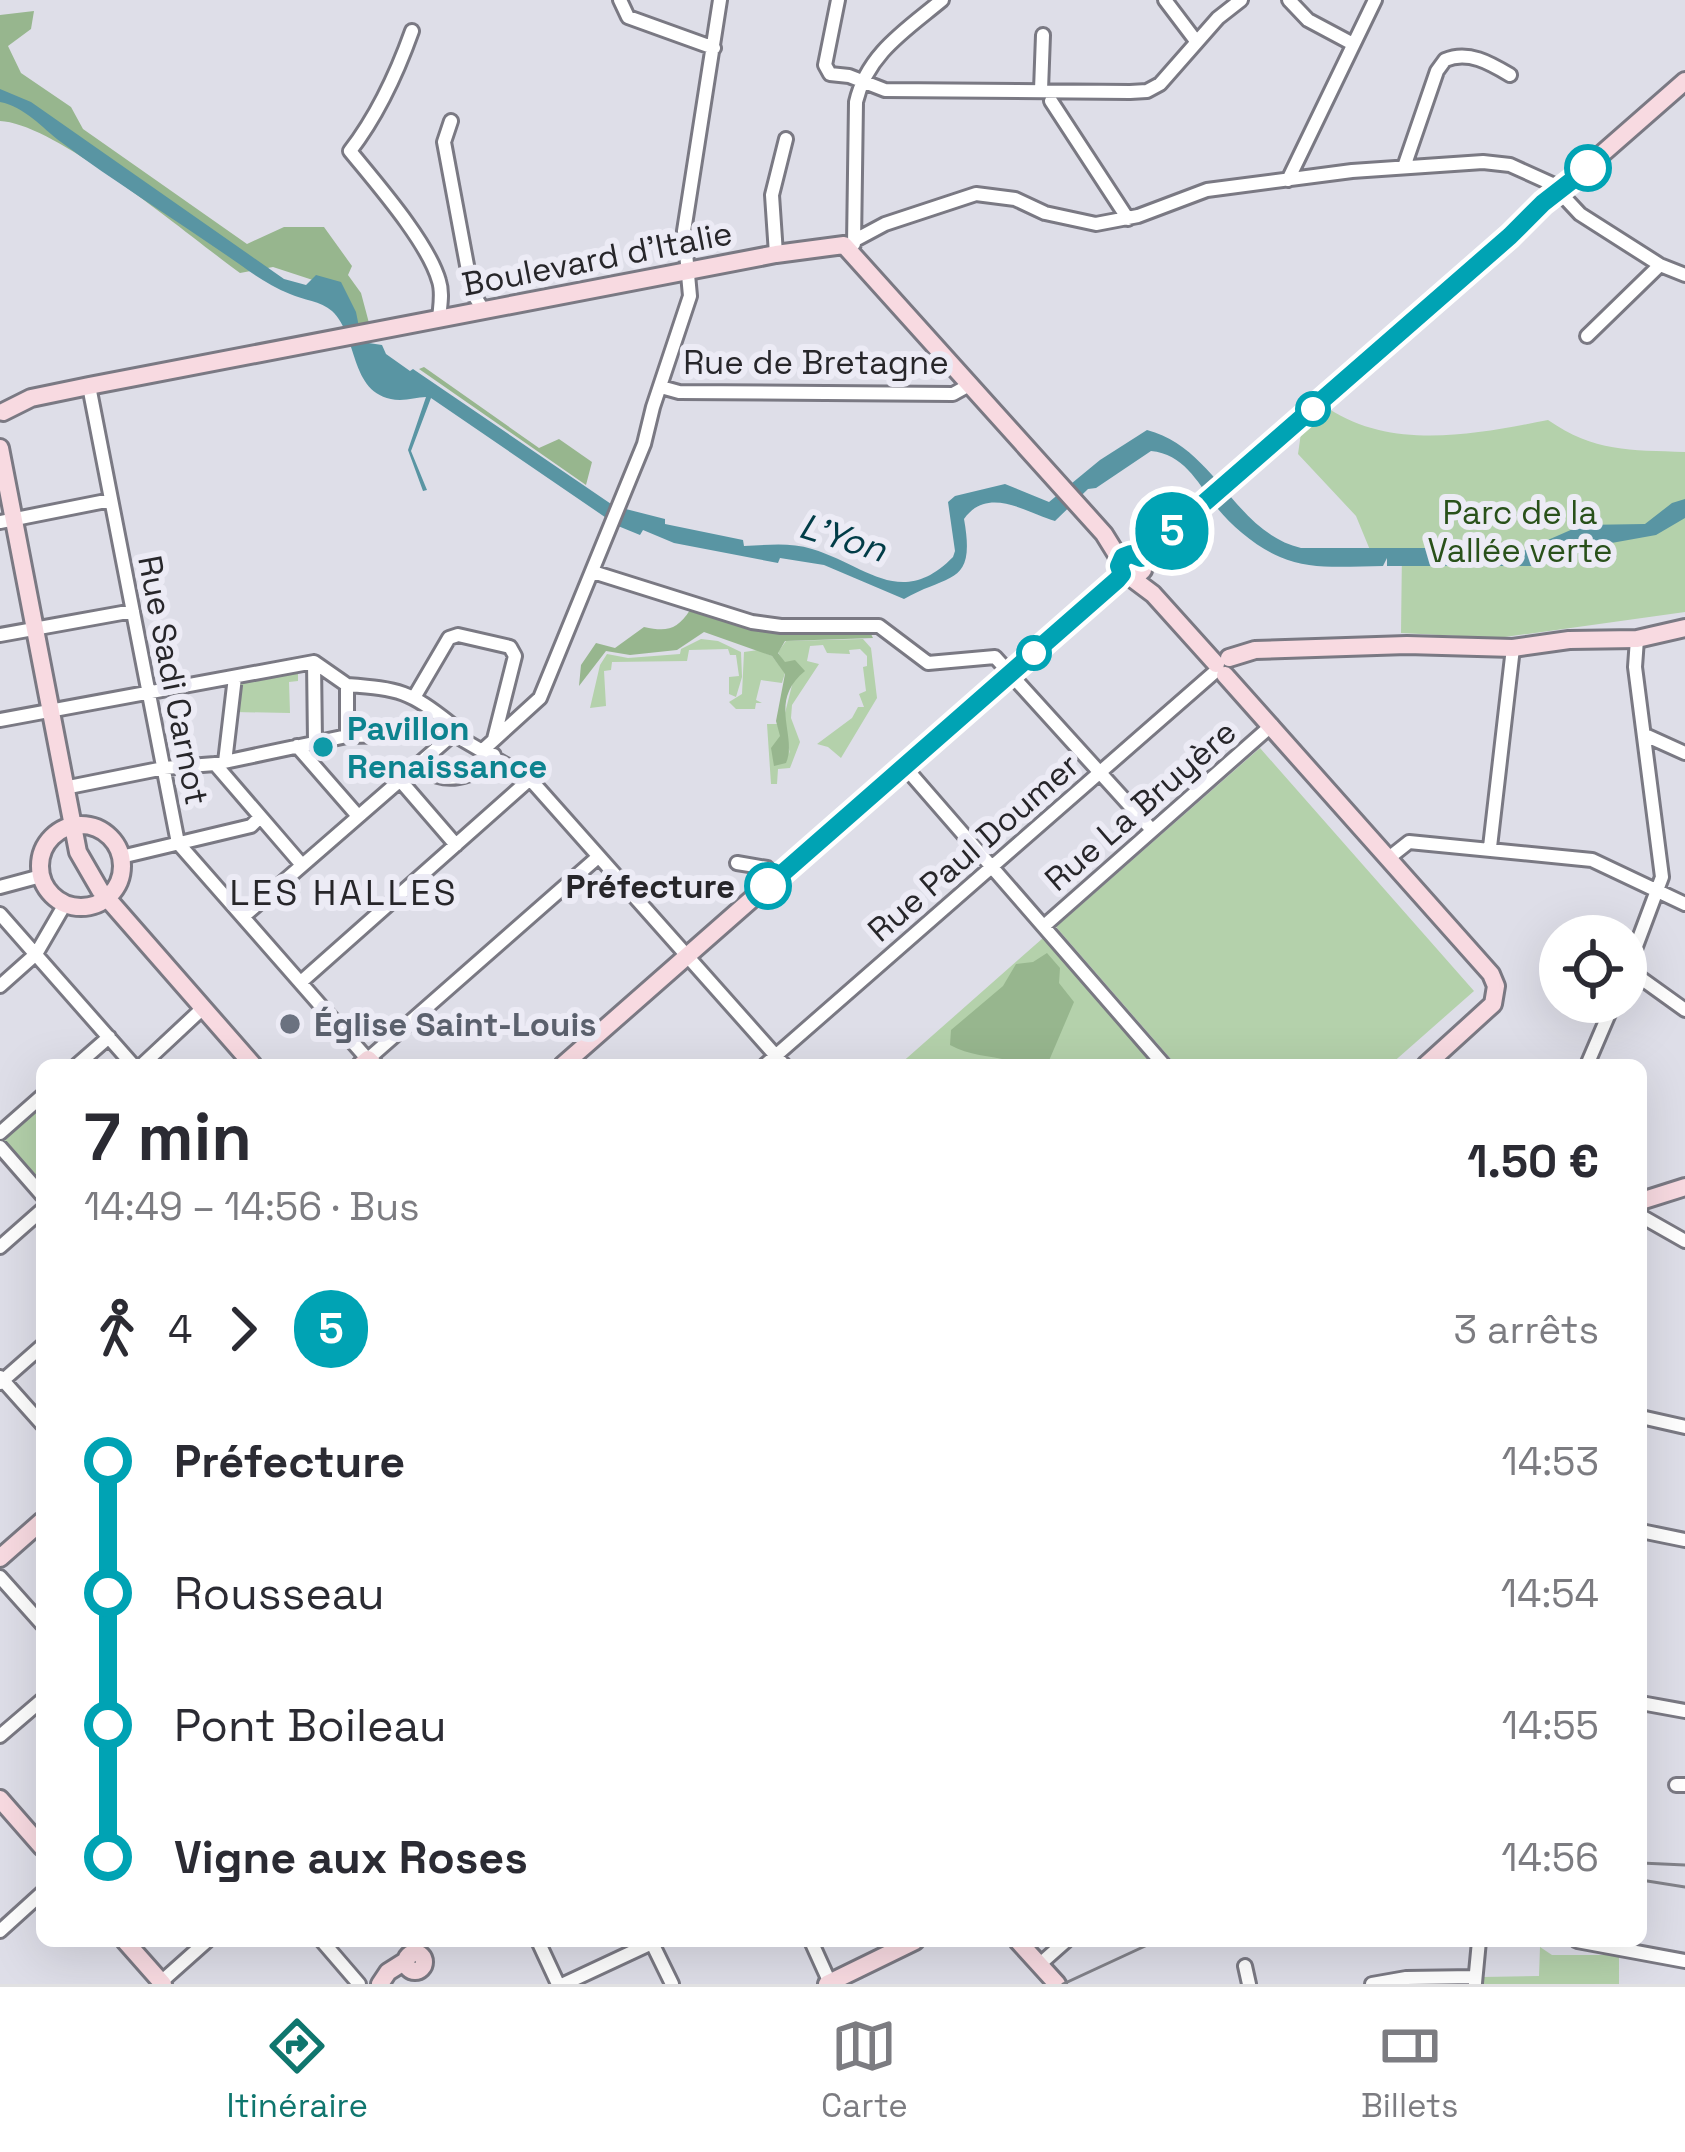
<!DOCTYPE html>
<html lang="fr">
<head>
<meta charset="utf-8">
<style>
  body { margin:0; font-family:"Space Grotesk",sans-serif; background:#f2f2f3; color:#2b2b33; height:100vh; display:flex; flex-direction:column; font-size:45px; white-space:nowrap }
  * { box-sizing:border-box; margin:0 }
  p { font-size:39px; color:#7c7c81 }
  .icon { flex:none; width:66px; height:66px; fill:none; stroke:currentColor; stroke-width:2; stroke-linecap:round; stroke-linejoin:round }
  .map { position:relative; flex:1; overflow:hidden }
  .drawer { position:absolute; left:36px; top:1059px; width:1611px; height:888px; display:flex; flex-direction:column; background:#fff; border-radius:18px; box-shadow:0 12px 48px #0002 }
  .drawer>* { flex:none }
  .badge { padding:0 24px; border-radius:39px; font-size:42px; line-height:78px }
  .controls { position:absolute; left:1539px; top:915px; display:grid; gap:24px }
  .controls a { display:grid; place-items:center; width:108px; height:108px; border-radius:50%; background:#fff; box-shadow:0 12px 48px #0002; font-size:60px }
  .map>.badge { position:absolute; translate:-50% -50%; box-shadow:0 0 0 6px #fff }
  .legs { display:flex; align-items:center; gap:18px; height:132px; padding:0 48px; font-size:39px }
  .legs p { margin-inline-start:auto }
  .headline { display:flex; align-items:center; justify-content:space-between; height:204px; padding:0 48px }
  h1 { font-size:66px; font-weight:600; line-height:90px }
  ul { padding:0 48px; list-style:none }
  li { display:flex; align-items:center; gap:42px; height:132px; font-size:45px }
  li i { display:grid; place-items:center; width:18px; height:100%; margin:0 15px; background:currentColor }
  li i::after { content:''; width:30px; height:30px; margin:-15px; border:9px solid; border-radius:50%; background:#fff }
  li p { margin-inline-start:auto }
  li:first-child i { background:linear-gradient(#0000 50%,currentColor 0) }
  li:last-child i { background:linear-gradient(currentColor 50%,#0000 0) }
  .tab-bar { display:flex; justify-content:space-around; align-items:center; height:168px; border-top:3px solid #e1e1e2; background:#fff; font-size:33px; color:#7c7c81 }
  .tab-bar a { display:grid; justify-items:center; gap:6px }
  .tab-bar .on { color:#0f766e }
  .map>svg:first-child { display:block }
  .green { fill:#b4d1ab }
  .forest { fill:#97b68e }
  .water { fill:#5995a3 }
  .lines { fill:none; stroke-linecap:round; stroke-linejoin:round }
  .street-casing { stroke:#7a7983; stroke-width:18 }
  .secondary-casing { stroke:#7a7983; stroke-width:22 }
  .street { stroke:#fff; stroke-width:12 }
  .secondary { stroke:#f8dae1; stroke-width:16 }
  .rail { stroke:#828289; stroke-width:3 }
  .line-1-casing { stroke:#fff; stroke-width:27 }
  .line-1 { stroke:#00a3b4; stroke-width:18 }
  .stop-1-dot { fill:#fff; stroke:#00a3b4; stroke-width:6 }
  .culture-dot { fill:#0f9aa8; stroke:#ecebf5; stroke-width:4.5 }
  .worship-dot { fill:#6b7280; stroke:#ecebf5; stroke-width:4.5 }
  .labels { text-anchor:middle; stroke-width:12; stroke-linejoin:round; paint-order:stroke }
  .street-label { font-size:33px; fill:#27262a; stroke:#ecebf5 }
  .park-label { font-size:33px; fill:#29511a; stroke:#ecebf5 }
  .culture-label { font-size:33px; font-weight:bold; fill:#0d838f; stroke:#ecebf5; text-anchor:start }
  .stop-label { font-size:33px; font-weight:bold; fill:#27262a; stroke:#ecebf5; text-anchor:end }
  .worship-label { font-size:33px; font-weight:bold; fill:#5b616d; stroke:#ecebf5; text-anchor:start }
  .water-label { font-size:36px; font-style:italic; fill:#013c47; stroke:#ecebf5 }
  .neighbourhood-label { font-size:36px; letter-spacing:3px; fill:#27262a; stroke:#ecebf5 }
</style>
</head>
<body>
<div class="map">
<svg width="1685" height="1984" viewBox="0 0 1685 1984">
  <rect width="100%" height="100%" fill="#dedee8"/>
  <!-- green -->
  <path class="green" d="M1329 409C1394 451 1477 434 1548 420 1594 452 1630 450 1685 452V612L1498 638 1401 633 1402 550H1370L1356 516 1298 454 1301 433Z
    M701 639 718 641 741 652 742 677 736 697 729 694V677L739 676 736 655H730L728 649 689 650 687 661 612 662 611 670 604 671 606 706 590 708 600 665 607 654 628 658 680 654 681 649Z
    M863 639 871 648 877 698 841 758 828 747 817 744 852 718 858 707H864L859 694 866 691 863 667 867 666V656L860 649 849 650 850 654 827 653 823 645 810 646 807 661 819 664 792 705 791 718 800 742 790 768 778 769 777 784H771L767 724H777L790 754 783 721 793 681 778 652 786 641Z
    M758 650 772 656 785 673 782 683 761 680 756 700 762 703H756L755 709H736L729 702 742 694 744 652Z
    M298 669V681L289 682 290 713 235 712 238 680Z
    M1260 748 1474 991 1390 1065H1176L1056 927Z
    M1043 938 1153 1065H899Z
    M42 1104V1182L3 1139Z
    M1540 1947 1552 1955H1619V1984H1482V1977L1539 1976Z"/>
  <!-- forest -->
  <path class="forest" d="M34 11 31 29 8 46 21 73 71 107 83 129 247 244 284 227H324L352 266 348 275 361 293 369 323 355 325 325 284 273 267 240 273C190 237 56 123 0 121V15Z
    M424 367 539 448 559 439 592 462 586 485 419 369Z
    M690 610 781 634 870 632 873 638 785 641 778 653 785 662 795 660 805 671C767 702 798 735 786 763L774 766 771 748 780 736 776 721 785 674 772 656 704 632 677 650 630 655 606 651 579 686 581 665 596 643 615 648 644 627C667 632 677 630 690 610Z
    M1047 953 1060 968 1059 983 1074 1002 1048 1063 1010 1065V1061C989 1055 969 1056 950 1045L951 1030 1003 986 1016 964 1033 962Z"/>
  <!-- water -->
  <path class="water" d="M0 89 31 102 284 279 306 285 316 275 341 282 356 312 362 342 382 345 386 354 410 371 413 369 614 506 665 519V524L743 540 744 546C767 545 790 542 812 549 866 565 901 610 953 557L955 551 948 502 955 496 1005 484 1049 502 1100 460 1147 430C1216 448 1234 532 1301 548H1470L1518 553 1582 525 1645 524 1672 503 1685 499V518L1656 535 1567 551 1532 566H1387V558L1383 566C1349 566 1312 571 1280 557 1256 547 1229 524 1214 504 1197 481 1183 454 1151 451L1096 488 1088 489 1055 521C1027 513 988 485 964 519 976 586 950 573 904 599L824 565 780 558 778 563 674 543 643 530 640 535 618 526 431 398 411 451 427 490 423 491 408 450 426 397C418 397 409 400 400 400 348 398 360 337 332 311 321 301 303 300 290 294 273 287 257 277 242 266 182 224 119 185 61 142 41 127 25 107 0 102Z"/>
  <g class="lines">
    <!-- street casing -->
    <g class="street-casing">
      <path id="street" d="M620 0 628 17 714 48
        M838 0 825 65 830 74 849 76 885 90 1130 92 1147 91 1160 84 1218 18 1241 0
        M1165 0 1196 41
        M1289 0 1308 20 1353 44
        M412 31C397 73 377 116 350 151 376 183 428 242 439 281 443 293 440 306 439 319
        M1041 90 1043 35
        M1051 101 1128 219
        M451 121 444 142 472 292 484 311
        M1404 167 1437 71 1445 60C1468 50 1490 63 1510 75
        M1288 180 1375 0
        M857 239 885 224 976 194 1015 199 1045 213 1096 224 1138 216 1207 190 1352 171 1483 162 1510 165 1552 184 1580 214 1660 265
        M854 244 856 102C867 54 906 30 942 0
        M776 254 772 195 786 139
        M1587 336 1660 265 1685 275
        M89 386 178 843 363 1054 368 1059 598 857
        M661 387 679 392 953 394 971 384
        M0 522 111 500
        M593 572 752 622 781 626H879L928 663 995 657 1152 830
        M0 635 133 611
        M347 685C400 689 409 691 451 724L453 734
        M415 696 449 638 458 635 510 647 515 656 494 739
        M0 720 314 662
        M1645 735 1685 753
        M347 736 453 734 530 779 784 1065
        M315 742 314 662 347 685
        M297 746 358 816
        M484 749 540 698 644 444 653 407 690 296 684 231 720 0
        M225 762 235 677
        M215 764 302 865
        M419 764C441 788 477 778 494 755
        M904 766 1164 1065
        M399 779 456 845
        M64 788 164 768 215 764 347 736V685
        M1490 847 1513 648
        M121 857 251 826 259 818
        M1390 857 1409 842 1592 860 1685 904
        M737 863 767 868 777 878
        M0 887 41 876
        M0 914 133 1065
        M244 916 451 736
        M1044 926 1272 725
        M1628 969 1685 1010
        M1626 973 1662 877 1635 667 1637 639
        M301 982 530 779
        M0 986 36 954 65 904
        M77 1065 109 1037
        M142 1065 203 1008
        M765 1065 1217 670
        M1587 1065 1614 1002
        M0 1133 42 1096
        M0 1147 42 1195
        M1641 1216 1685 1241
        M0 1247 42 1210
        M0 1377 42 1424
        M0 1383 42 1346
        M1641 1417 1685 1427
        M1641 1531 1685 1540
        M0 1577 42 1624
        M1641 1703 1685 1711
        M0 1736 42 1700
        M1676 1785H1685
        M0 1931 42 1893
        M322 1941 359 1984
        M538 1941 558 1984
        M651 1941 672 1984
        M811 1941 830 1983
        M1577 1941 1685 1961
        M1040 1964 1066 1941
        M1245 1966 1249 1984
        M161 1982 207 1941
        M1475 1983 1479 1941
        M564 1984 656 1941
        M1372 1984 1406 1978 1475 1977"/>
    </g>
    <!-- secondary casing -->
    <g class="secondary-casing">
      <path id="secondary" d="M3 412 31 398 89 386 776 254 844 245 1104 534 1117 555 1122 574 1133 579 1143 570 1142 560 1135 554 1125 555 1119 564
        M0 448 78 852 100 890 253 1065
        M1141 558 1685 81
        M1133 579 1153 594 1216 664
        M1229 658 1255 650 1407 645 1513 648 1569 640 1637 639 1685 628
        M1225 675 1491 974 1496 986 1493 1004 1426 1065
        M40 866a41 41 0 1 1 82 0a41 41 0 1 1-82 0Z
        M361 1065 368 1059 374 1065
        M563 1065 1122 574
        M1641 1201 1685 1187
        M0 1558 42 1521
        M0 1799 42 1847
        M125 1941 163 1984
        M1018 1941 1057 1984
        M406 1962a9 9 0 1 1 18 0a9 9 0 1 1-18 0Z
        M380 1984 388 1972 407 1960
        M827 1984 915 1941"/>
    </g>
    <!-- street -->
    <use href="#street" class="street"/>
    <!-- secondary -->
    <use href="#secondary" class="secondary"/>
    <!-- rail -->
    <path class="rail" d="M1641 1863 1685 1865
      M1641 1880 1685 1887
      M1063 1984 1156 1941"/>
  </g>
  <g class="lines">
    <!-- line-1 casing -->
    <g class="line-1-casing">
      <path id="line-1" d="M768 886 1117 580 1122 574 1119 566 1123 557 1131 554 1141 558 1510 236 1543 203 1588 168"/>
    </g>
    <!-- line-1 -->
    <use href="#line-1" class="line-1"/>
  </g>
  <!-- markers -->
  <g class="stop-1-dot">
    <circle cx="1588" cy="168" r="21"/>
    <circle cx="1313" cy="409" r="15"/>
    <circle cx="1034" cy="653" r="15"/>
    <circle cx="768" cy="886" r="21"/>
  </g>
  <circle class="culture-dot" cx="323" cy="747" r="12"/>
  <circle class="worship-dot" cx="290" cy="1024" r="12"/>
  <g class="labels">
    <!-- street labels -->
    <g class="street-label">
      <text transform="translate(597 258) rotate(-11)" y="12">Boulevard d'Italie</text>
      <text x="816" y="374">Rue de Bretagne</text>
      <text transform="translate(174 680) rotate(79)" y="12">Rue Sadi Carnot</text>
      <text transform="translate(1140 805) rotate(-41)" y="12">Rue La Bruyère</text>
      <text transform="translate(973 847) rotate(-41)" y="12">Rue Paul Doumer</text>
    </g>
    <!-- park labels -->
    <g class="park-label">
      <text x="1520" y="524">Parc de la<tspan x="1520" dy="38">Vallée verte</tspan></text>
    </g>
    <!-- culture labels -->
    <g class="culture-label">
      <text x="347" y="740">Pavillon<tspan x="347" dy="38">Renaissance</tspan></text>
    </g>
    <!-- stop labels -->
    <g class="stop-label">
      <text x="735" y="898">Préfecture</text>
    </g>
    <!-- worship labels -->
    <g class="worship-label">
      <text x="314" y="1036">Église Saint-Louis</text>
    </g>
    <!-- water labels -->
    <g class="water-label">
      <text transform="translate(843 537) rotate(17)" y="13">L'Yon</text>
    </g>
    <!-- neighbourhood labels -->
    <g class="neighbourhood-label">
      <text x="344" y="905">LES HALLES</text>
    </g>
  </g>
</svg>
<div class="controls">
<a><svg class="icon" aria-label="locate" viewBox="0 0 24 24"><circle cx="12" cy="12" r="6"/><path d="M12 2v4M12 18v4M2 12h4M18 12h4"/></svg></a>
</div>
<b class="badge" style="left:1172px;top:531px;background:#00a3b4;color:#fff">5</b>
<section class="drawer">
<div class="headline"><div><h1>7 min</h1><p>14:49 – 14:56 · Bus</p></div><b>1.50 €</b></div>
<div class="legs"><svg class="icon" aria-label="walk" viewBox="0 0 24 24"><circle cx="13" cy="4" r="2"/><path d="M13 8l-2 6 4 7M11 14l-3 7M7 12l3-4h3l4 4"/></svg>4<svg class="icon" aria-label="forward" viewBox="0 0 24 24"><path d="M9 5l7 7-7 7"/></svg><b class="badge" style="background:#00a3b4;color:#fff">5</b><p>3 arrêts</p></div>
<ul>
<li><i style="color:#00a3b4"></i><b>Préfecture</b><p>14:53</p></li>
<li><i style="color:#00a3b4"></i><span>Rousseau</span><p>14:54</p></li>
<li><i style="color:#00a3b4"></i><span>Pont Boileau</span><p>14:55</p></li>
<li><i style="color:#00a3b4"></i><b>Vigne aux Roses</b><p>14:56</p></li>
</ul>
</section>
</div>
<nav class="tab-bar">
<a class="on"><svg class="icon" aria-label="directions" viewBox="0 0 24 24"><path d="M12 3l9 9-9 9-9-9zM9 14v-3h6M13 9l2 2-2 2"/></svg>Itinéraire</a>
<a><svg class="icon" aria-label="map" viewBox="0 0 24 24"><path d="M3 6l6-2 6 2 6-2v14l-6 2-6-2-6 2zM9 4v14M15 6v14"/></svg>Carte</a>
<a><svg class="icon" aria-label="tickets" viewBox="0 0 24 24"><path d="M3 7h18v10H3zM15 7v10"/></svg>Billets</a>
</nav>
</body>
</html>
